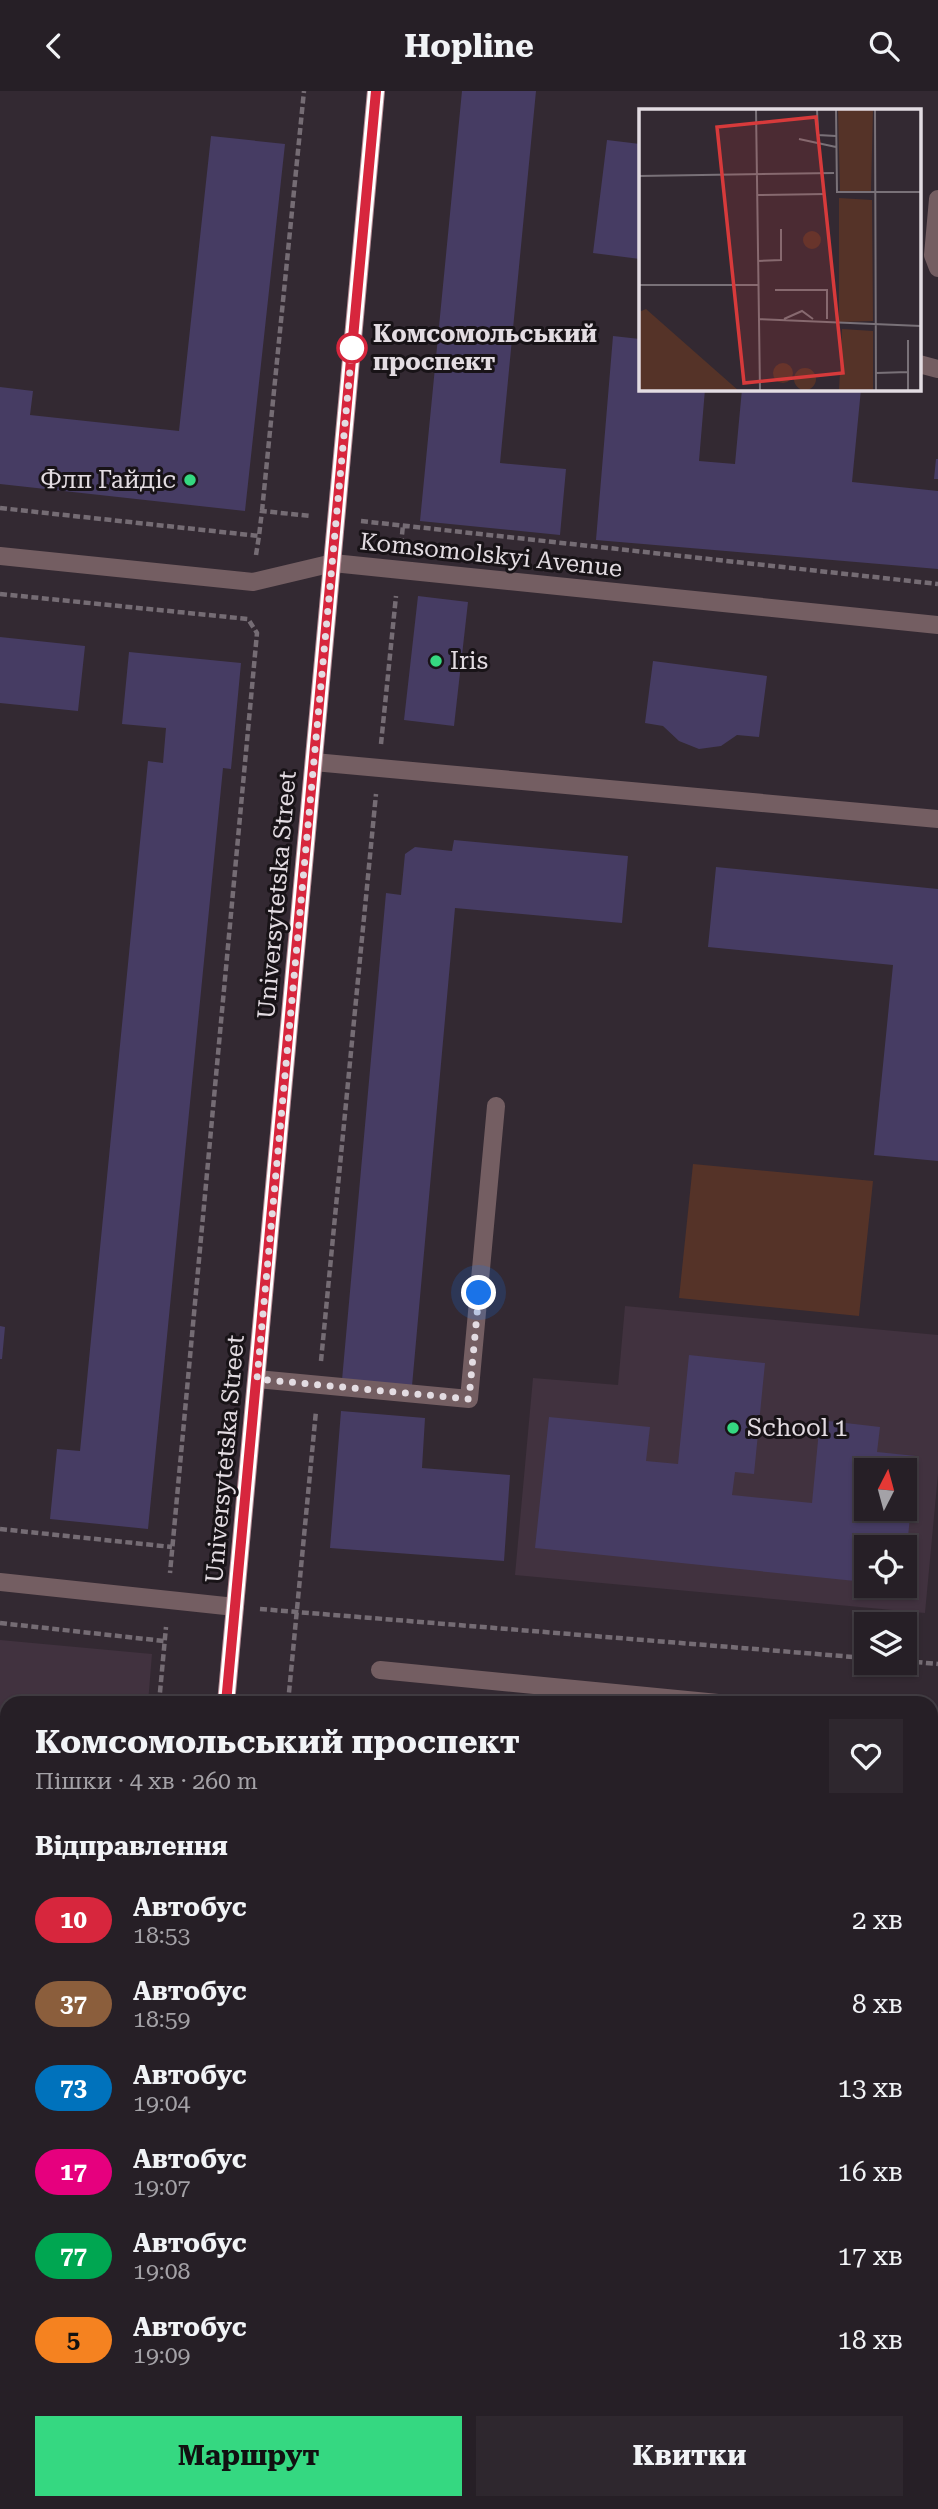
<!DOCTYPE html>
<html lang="uk">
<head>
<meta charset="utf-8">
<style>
  body { margin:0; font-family:"Roboto Serif",serif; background:#2e272e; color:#f1f3f6; height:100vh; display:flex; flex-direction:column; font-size:26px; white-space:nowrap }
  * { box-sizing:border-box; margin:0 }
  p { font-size:23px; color:#a4a2a7 }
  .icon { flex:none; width:38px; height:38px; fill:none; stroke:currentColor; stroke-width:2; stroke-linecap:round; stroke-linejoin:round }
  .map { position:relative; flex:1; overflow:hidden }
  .details { position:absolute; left:0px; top:1605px; width:938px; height:814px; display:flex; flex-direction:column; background:#261f26; border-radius:21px 21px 0 0; box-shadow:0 2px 5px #0004,0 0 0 2px #423d43 }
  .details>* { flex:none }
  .badge { padding:0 14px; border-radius:23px; font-size:24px; line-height:46px }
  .needle { width:46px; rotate:6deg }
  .buttons { position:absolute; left:854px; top:1367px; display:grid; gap:14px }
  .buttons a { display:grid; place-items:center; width:63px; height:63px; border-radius:0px; background:#261f26; box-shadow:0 2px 5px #0004,0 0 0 2px #423d43; font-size:35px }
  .you { position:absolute; width:35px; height:35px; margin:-18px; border:5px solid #fff; border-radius:50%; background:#1a73e8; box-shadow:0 0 0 10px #1a73e833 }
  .map>.badge { position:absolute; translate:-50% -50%; box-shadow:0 0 0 4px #fff }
  h2 { padding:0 35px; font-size:26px; line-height:63px }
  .round { display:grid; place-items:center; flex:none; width:74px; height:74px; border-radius:0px; background:#2e272e }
  .summary { display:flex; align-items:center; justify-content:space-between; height:119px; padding:0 35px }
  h1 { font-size:33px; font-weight:700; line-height:52px }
  .primary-button { display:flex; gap:14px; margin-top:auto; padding:14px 35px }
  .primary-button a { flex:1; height:80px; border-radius:0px; background:#35d881; color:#111; font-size:28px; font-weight:700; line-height:80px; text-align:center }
  .primary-button a+a { background:#2e272e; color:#f1f3f6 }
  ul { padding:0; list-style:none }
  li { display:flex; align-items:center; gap:21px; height:84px; padding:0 35px }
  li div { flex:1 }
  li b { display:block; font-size:26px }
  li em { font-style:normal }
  li .badge { min-width:77px; font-weight:700; text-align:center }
  header { display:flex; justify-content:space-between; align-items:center; height:91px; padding:0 35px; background:#261f26; font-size:32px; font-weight:700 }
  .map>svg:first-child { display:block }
  .built { fill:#41323f; fill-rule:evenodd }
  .green { fill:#553328 }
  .building { fill:#463c63; fill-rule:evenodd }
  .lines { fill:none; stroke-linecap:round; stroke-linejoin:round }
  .path { stroke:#756c74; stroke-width:4.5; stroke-dasharray:7 3.5; stroke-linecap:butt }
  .service { stroke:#745e62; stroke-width:18 }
  .minor { stroke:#745e62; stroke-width:18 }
  .tertiary { stroke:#745e62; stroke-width:18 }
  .primary { stroke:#bb8e97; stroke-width:18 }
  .line-casing { stroke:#fff; stroke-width:16 }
  .line { stroke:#d7263d; stroke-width:10 }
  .walk { stroke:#e3dce2; stroke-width:7; stroke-dasharray:0 12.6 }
  .stop-dot { fill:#fff; stroke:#d7263d; stroke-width:3.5 }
  .poi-dot { fill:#35d881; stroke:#181317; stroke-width:2.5 }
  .labels { text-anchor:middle; stroke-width:6; stroke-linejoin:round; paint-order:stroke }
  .stop-label { font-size:24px; font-weight:bold; fill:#e3dce2; stroke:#181317; text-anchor:start }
  .poi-label { font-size:24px; fill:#e3dce2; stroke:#181317; text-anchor:start }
  .street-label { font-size:24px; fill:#e3dce2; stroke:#181317 }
  .inset-road { fill:none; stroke:#797178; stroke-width:2 }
  .view { fill:#d73a3b; fill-opacity:0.15; stroke:#d73a3b; stroke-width:3.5 }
  .inset-edge { fill:none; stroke:#e3dce2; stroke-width:3.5 }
</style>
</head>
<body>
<header><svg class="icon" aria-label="back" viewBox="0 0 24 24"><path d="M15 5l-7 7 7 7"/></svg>Hopline<svg class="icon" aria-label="search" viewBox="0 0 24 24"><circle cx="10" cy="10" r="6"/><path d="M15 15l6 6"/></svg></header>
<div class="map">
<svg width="938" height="2418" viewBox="0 0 938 2418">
  <rect width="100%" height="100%" fill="#332932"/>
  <!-- built -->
  <path class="built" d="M625 1215 938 1244V1383L925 1522 515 1484 533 1287 618 1294ZM866 1379H905V1418H866ZM866 1456H905V1494H866Z
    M0 1549 152 1563 148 1612H7V2412H70V2418H0Z"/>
  <!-- green -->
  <path class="green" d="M693 1073 873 1090 859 1225 679 1207Z
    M938 2023V2418H896L897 2412H931V2080Z
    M302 2412H437V2418H301Z
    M471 2412H685L684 2418H470Z"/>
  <!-- building -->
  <path class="building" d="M462 0H536L500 372 566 378 560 444 420 430Z
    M211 45 285 53 245 420 0 393V296L33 300 30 324 179 340Z
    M607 49 640 53V168L593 162Z
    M613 245 640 248V298H705L699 370 735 373 742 298H861L852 391 938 400V478L596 449Z
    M936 368H938V388H934Z
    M418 505 468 511 454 635 404 629Z
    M0 546 85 555 78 620 0 612Z
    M129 561 241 572 231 678 223 677 148 1438 50 1428 57 1358 80 1360 148 670 163 672 166 637 122 633Z
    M653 570 767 585 759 646 737 644 721 655 699 658 679 650 663 635 645 632Z
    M454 749 628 765 622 832 455 817 412 1295 342 1289 386 802 401 804 405 763 415 756 452 760Z
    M716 776 938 798V1070L874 1064 893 874 708 856Z
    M0 1235 5 1236 2 1268H0Z
    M689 1264 765 1272 754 1383 735 1381 732 1404 812 1412 820 1329 880 1336 877 1361 916 1365 907 1456H866L865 1491 535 1457 549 1326 650 1336 646 1370 678 1373ZM866 1379H905V1418H866Z
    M341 1320 425 1327 422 1377 510 1384 504 1470 330 1457Z
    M0 1671H7V1935L2 1989H0Z"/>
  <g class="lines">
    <!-- path -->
    <path class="path" d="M0 417 259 445 262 420 311 425
      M262 420 304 0
      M361 430 938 493
      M401 454 403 434
      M256 464 259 445
      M0 503 248 528 257 542 170 1482
      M381 653 396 505
      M321 1270 376 703
      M0 1438 172 1456
      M260 1518 866 1567
      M0 1532 164 1550
      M905 1570 938 1573
      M159 1612 166 1536
      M288 1612 316 1320
      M931 2184 938 2116
      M87 2418 88 2412
      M209 2418 210 2412
      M907 2418V2412"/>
    <!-- service -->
    <path class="service" d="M938 108 933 164 938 177
      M919 273 938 278
      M314 671 938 728
      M257 1288 469 1308 496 1015
      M380 1579 718 1612"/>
    <!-- minor -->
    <path class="minor" d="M0 465 253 491 333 472"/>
    <!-- tertiary -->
    <path class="tertiary" d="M333 472 938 534
      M0 1491 235 1516
      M931 1970 938 1973"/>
    <!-- primary -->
    <path class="primary" d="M226 1612 376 0
      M152 2418 153 2412"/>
  </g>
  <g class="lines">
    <!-- line casing -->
    <g class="line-casing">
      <path id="line" d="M226 1612 376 0"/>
    </g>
    <!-- line -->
    <use href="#line" class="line"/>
    <!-- walk -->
    <path class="walk" d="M352 257 257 1288 469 1308 479 1202"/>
  </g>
  <!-- markers -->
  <circle class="stop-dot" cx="352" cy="257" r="14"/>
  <g class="poi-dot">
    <circle cx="190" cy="389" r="7"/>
    <circle cx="436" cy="570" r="7"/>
    <circle cx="733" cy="1337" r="7"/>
  </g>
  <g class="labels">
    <!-- stop labels -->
    <g class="stop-label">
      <text x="373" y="251">Комсомольський<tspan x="373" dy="28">проспект</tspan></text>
    </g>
    <!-- poi labels -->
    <g class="poi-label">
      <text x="176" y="397" text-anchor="end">Флп Гайдіс</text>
      <text x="450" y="578">Iris</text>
      <text x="747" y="1345">School 1</text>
    </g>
    <!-- street labels -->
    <g class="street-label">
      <text transform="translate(491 464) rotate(6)" y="8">Komsomolskyi Avenue</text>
      <text transform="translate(277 804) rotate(-85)" y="8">Universytetska Street</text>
      <text transform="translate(225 1368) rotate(-85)" y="8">Universytetska Street</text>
    </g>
  </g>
  <!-- overview -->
  <g transform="translate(639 18)">
    <rect width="282" height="282" fill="#332932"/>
    <path d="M199 0H234L232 82H201ZM200 89 233 91 234 212 200 213ZM164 131a9 9 0 1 1 18 0a9 9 0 1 1-18 0ZM7 200 100 282H0V203ZM203 220 234 222V282H200ZM134 264a10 10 0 1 1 20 0a10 10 0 1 1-20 0ZM155 270a11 11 0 1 1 22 0a11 11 0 1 1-22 0Z" fill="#553328"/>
    <path class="inset-road" d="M117 0 121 282M178 0 179 26 197 27M197 0 198 83H282M236 0 237 282M160 30 197 38M0 67 195 64M118 86 186 85M119 152 142 151V120M0 176H120M136 181H188V210M120 210 282 217M145 210 163 202 174 210M269 231V282M237 264 269 263"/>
    <path class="view" d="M177 8 204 264 105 274 78 18Z"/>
    <rect width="282" height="282" class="inset-edge"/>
  </g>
</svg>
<div class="buttons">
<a><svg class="needle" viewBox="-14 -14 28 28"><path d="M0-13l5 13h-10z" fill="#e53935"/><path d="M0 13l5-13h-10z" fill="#a4a2a7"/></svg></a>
<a><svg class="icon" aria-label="locate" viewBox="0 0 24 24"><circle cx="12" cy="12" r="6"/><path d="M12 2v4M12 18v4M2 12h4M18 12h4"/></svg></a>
<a><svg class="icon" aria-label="layers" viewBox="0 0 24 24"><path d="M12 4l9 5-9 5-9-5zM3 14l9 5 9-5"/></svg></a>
</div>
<div class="you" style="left:479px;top:1202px"></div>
<section class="details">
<div class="summary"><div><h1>Комсомольський проспект</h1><p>Пішки · 4 хв · 260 m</p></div><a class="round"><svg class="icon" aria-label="heart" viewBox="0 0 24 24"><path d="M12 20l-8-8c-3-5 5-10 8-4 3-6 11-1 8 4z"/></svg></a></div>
<h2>Відправлення</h2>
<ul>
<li><span class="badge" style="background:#d7263d;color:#fff">10</span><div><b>Автобус</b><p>18:53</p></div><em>2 хв</em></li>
<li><span class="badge" style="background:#8b5e3c;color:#fff">37</span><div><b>Автобус</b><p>18:59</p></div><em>8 хв</em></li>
<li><span class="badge" style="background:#0072bc;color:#fff">73</span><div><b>Автобус</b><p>19:04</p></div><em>13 хв</em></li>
<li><span class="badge" style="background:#e6007e;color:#fff">17</span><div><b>Автобус</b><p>19:07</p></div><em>16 хв</em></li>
<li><span class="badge" style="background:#00a651;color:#fff">77</span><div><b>Автобус</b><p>19:08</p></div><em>17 хв</em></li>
<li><span class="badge" style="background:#f58220;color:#111">5</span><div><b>Автобус</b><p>19:09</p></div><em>18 хв</em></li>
</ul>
<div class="primary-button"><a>Маршрут</a><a>Квитки</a></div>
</section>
</div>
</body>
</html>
